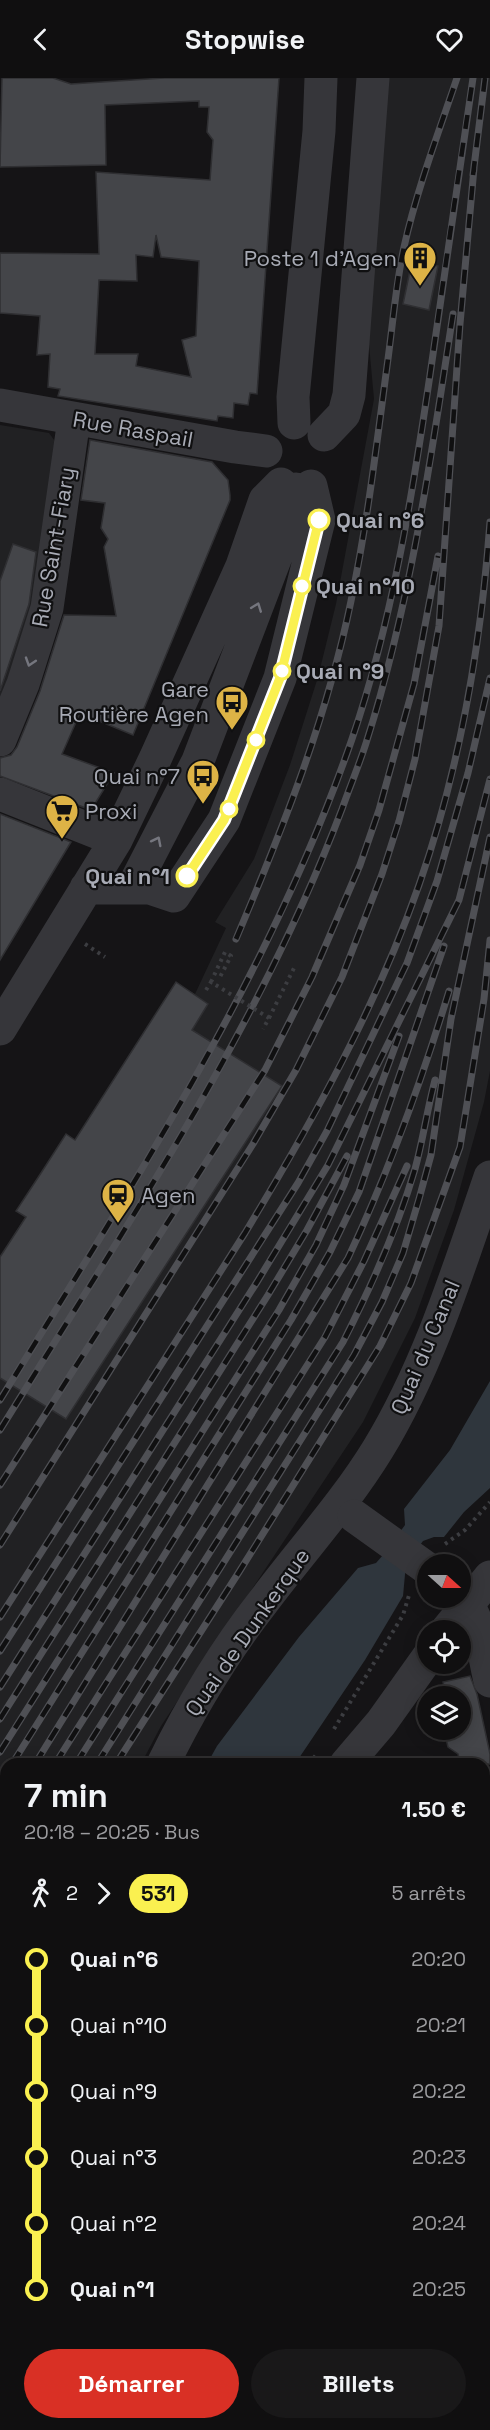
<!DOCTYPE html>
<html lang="fr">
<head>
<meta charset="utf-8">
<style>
  body { margin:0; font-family:"Space Grotesk",sans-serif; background:#191819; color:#f1f3f6; height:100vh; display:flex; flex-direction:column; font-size:22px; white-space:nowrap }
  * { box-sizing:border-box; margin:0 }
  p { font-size:20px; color:#9c9c9f }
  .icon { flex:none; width:33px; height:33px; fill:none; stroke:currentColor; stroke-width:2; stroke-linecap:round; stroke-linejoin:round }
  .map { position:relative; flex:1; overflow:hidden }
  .sheet { position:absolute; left:0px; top:1680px; width:490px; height:672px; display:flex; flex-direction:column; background:#100f10; border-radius:18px 18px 0 0; box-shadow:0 3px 15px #0003,0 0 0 2px #302f30 }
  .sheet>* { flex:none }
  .badge { padding:0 12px; border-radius:20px; font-size:21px; line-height:39px }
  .needle { width:39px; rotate:111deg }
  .tools { position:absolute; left:417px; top:1476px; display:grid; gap:12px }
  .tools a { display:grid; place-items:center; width:54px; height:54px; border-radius:50%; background:#100f10; box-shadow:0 3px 15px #0003,0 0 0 2px #302f30; font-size:30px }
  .map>.badge { position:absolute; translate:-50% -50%; box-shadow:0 0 0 3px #fff }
  .legs { display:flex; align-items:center; gap:9px; height:66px; padding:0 24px; font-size:20px }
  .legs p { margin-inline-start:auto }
  .head { display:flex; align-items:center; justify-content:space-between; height:102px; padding:0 24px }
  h1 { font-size:33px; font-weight:800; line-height:45px }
  .primary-button { display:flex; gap:12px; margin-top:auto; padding:12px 24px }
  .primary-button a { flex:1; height:69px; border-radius:36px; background:#d93025; color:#fff; font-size:24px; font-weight:800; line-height:69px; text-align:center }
  .primary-button a+a { background:#191819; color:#f1f3f6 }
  ul { padding:0 24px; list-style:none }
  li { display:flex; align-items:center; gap:21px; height:66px; font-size:22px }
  li i { display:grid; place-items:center; width:9px; height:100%; margin:0 8px; background:currentColor }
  li i::after { content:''; width:15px; height:15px; margin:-8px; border:4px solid; border-radius:50%; background:#100f10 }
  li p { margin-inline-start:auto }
  li:first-child i { background:linear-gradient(#0000 50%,currentColor 0) }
  li:last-child i { background:linear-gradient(currentColor 50%,#0000 0) }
  header { display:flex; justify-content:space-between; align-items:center; height:78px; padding:0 24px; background:#100f10; font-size:27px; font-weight:800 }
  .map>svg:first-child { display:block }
  .built { fill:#212123 }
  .water { fill:#2f363d }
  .building { fill:#444549; stroke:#2f2f32; stroke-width:1.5; fill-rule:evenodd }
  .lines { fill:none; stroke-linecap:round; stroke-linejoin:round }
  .path { stroke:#3c3d41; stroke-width:4; stroke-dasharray:3 4.5; stroke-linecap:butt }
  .minor { stroke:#36363a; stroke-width:33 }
  .rail-casing { stroke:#4f5055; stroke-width:7 }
  .rail { stroke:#101011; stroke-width:4.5; stroke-dasharray:14; stroke-linecap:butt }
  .path-bridge { stroke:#3c3d41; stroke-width:4; stroke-dasharray:3 4.5; stroke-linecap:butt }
  .minor-bridge { stroke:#36363a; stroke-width:33 }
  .oneway { stroke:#75767e }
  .line-1-casing { stroke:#fff; stroke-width:14 }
  .line-1 { stroke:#faf050; stroke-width:9 }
  .stop-1-dot { fill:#fff; stroke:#faf050; stroke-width:3 }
  .labels { text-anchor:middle; stroke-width:4.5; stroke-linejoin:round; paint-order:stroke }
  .poi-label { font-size:22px; fill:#a8abb5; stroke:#101011; text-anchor:end }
  .street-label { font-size:22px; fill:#a8abb5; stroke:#101011 }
  .stop-label { font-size:22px; font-weight:bold; fill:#a8abb5; stroke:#101011; text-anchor:start }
</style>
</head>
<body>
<header><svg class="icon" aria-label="back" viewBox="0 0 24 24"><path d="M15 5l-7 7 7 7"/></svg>Stopwise<svg class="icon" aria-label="heart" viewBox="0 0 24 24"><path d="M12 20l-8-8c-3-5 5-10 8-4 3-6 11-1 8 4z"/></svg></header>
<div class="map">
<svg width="490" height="2352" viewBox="0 0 490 2352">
  <rect width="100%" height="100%" fill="#151416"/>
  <!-- built -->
  <path class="built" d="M386 0H490V993L484 1024 454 1132 415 1240 363 1344 161 1648 141 1686H6V1982L0 1998V1179L25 1139 17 1133 41 1095 66 1056 75 1062 176 904 195 916 226 850 215 844 254 781 290 687 318 599 336 526 374 321 367 245Z
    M0 347 49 355 57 366 36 523 0 637Z"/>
  <!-- water -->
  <path class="water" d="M490 1303V1410L464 1434 444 1459H434L423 1463 406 1486 403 1518 365 1582 295 1686H207L217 1668 299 1559 358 1490 376 1485 383 1477 405 1447 404 1431 450 1372Z
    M6 2127V2346H23V2352H0V2145Z"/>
  <!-- building -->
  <path class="building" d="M2 0H53L71 6 164 0H279L257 316 250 315 248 327 234 325 233 340 218 338 217 343 58 318 60 311 48 309 50 276 37 277 40 238 0 235V175L99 176 96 94 210 102 213 62 207 54 209 29H199V23L105 27 106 87 0 89ZM156 157 161 179 199 183 196 258 182 262 191 299 136 288 138 276H95L99 202 137 203 136 177 153 179Z
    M412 183 438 188 429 232 403 226Z
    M90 362 212 384 228 402 230 417V422L133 657 80 635 62 676 114 695 91 732 0 698V680L11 677 17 669 40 613 64 537 116 538 104 469 108 461 101 450 105 425 81 422Z
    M13 466 36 474 29 526 0 613V503Z
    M0 736 71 764 0 882Z
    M176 904 208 926 192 952 282 1008 66 1341 0 1300V1179L26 1139 16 1133 41 1095 66 1056 75 1062Z
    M470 1598 477 1616 490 1676V1686H460L458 1676 448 1669 444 1652H460V1618H446L443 1604Z"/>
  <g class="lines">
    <!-- path -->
    <path class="path" d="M85 866 105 879
      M211 904 225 874 231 878 220 899
      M269 940 295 888
      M445 1466 465 1452 490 1424
      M334 1651 403 1537 410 1514
      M309 1686 316 1677"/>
    <!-- minor -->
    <path class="minor" d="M0 327 235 369 266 373
      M294 345 293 319 319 53 321 0
      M324 357 344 336 349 317 373 0
      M0 662 23 606 47 530 74 341
      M0 716 116 762
      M133 809 198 683 288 447 296 411
      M86 810H150L174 818 224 742 280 600 319 442 311 408
      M0 951 116 762 155 681 242 488 265 422 281 406
      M460 1516C481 1539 483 1574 490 1603
      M447 1552 490 1499
      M163 1686C191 1629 224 1574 263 1524 301 1473 345 1425 378 1371 429 1287 458 1192 490 1099
      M346 1686 381 1645 428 1579
      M0 2084 6 2067
      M53 2352 54 2346"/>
    <!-- rail casing -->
    <g class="rail-casing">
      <path id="rail" d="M473 97 485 0
        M236 861C283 750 327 640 351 523 368 443 377 362 388 281 393 244 396 205 404 169 417 111 438 56 457 0
        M0 1322C131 1109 270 898 352 661 392 544 412 419 430 297 444 198 458 99 473 0
        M0 1352C124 1151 258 952 342 731 350 708 360 685 367 662 411 524 431 379 453 236
        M0 1407 265 992 312 899 360 787 379 732 414 606 438 478
        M0 1467 253 1066 296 992 342 899 382 796 399 743 415 681 439 548 460 246 474 90
        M0 1539 245 1155C312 1044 376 930 419 807 460 690 481 567 490 444
        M0 1573 298 1105 327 1053 407 885 437 803 468 695 490 600
        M0 1609 257 1204 328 1087 459 822 490 701
        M0 1641 268 1217 307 1152 347 1078
        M0 1674 279 1232 316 1167 344 1107 399 958
        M12 1686 291 1242 330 1174 359 1114 444 868
        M35 1686 348 1180C389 1093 421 1005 449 913
        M55 1686 325 1259 364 1183 407 1088
        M76 1686 343 1264C371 1209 397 1152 415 1091 423 1062 427 1032 435 1002
        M97 1686 354 1277 382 1224 403 1175 419 1121 431 1077 451 941 490 759
        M116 1686 239 1494 380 1268 411 1205 460 1069 484 921 490 862
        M0 1706 6 1696
        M0 1741 6 1732
        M0 1772 6 1763
        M0 1805 6 1796
        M0 1838 6 1829
        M0 1868 6 1859"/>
    </g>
    <!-- rail -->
    <use href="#rail" class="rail"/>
    <!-- path-bridge -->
    <path class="path-bridge" d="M206 912 211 904 269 940 263 951"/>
    <!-- minor-bridge -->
    <path class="minor-bridge" d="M354 1438 428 1491"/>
  </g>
  <!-- one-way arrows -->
  <defs><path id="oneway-chevron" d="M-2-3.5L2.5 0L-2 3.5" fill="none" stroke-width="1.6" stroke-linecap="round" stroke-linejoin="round" transform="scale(1.5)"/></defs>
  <g class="oneway">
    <use href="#oneway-chevron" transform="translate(257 529) rotate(-69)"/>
    <use href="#oneway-chevron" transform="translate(30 584) rotate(108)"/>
    <use href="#oneway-chevron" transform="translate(157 763) rotate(-63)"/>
  </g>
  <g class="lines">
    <!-- line-1 casing -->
    <g class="line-1-casing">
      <path id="line-1" d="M187 798 224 742 280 600 319 442"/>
    </g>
    <!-- line-1 -->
    <use href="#line-1" class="line-1"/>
  </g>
  <!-- icons -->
  <defs>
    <g id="building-pin" transform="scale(1.725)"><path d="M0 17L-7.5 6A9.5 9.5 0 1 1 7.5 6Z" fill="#ddb346" stroke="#101011"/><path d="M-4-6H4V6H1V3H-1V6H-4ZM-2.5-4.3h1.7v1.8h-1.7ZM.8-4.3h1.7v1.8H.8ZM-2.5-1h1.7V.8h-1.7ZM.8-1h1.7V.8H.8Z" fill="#111"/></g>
    <g id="bus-pin" transform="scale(1.725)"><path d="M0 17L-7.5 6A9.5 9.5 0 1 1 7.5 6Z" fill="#ddb346" stroke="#101011"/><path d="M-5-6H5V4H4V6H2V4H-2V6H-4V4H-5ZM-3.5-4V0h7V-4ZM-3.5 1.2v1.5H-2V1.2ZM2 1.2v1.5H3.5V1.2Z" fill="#111"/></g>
    <g id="supermarket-pin" transform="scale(1.725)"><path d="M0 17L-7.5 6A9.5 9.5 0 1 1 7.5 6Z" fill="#ddb346" stroke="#101011"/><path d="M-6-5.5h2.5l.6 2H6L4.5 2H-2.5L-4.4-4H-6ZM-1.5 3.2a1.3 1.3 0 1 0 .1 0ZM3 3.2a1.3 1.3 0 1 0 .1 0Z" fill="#111"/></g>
    <g id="station-pin" transform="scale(1.725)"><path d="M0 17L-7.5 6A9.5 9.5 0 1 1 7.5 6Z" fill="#ddb346" stroke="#101011"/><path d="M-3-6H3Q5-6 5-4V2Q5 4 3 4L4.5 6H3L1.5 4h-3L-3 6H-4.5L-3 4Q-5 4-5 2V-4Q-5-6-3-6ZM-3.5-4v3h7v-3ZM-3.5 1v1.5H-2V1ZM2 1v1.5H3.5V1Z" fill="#111"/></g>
  </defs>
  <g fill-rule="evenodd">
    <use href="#building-pin" x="420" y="180"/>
    <use href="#bus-pin" x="232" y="624"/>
    <use href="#bus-pin" x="203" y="698"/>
    <use href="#supermarket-pin" x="62" y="733"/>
    <use href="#station-pin" x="118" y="1117"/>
  </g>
  <!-- markers -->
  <g class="stop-1-dot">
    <circle cx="319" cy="442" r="10"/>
    <circle cx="302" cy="508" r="8"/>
    <circle cx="282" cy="593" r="8"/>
    <circle cx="256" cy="662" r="8"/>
    <circle cx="229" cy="731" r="8"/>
    <circle cx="187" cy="798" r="10"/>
  </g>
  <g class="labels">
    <!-- poi labels -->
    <g class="poi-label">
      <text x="397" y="188">Poste 1 d'Agen</text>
      <text x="209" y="619">Gare<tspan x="209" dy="25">Routière Agen</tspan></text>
      <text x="180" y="706">Quai n°7</text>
      <text x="85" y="741" text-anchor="start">Proxi</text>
      <text x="141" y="1125" text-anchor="start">Agen</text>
    </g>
    <!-- street labels -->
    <g class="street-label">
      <text transform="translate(133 351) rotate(10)" y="8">Rue Raspail</text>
      <text transform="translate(53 469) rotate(-80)" y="8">Rue Saint-Fiary</text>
      <text transform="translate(425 1269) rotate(-67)" y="8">Quai du Canal</text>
      <text transform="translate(247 1554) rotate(-55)" y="8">Quai de Dunkerque</text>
    </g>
    <!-- stop labels -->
    <g class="stop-label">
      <text x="336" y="450">Quai n°6</text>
      <text x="316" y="516">Quai n°10</text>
      <text x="296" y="601">Quai n°9</text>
      <text x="170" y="806" text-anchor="end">Quai n°1</text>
    </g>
  </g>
</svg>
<div class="tools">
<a><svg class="needle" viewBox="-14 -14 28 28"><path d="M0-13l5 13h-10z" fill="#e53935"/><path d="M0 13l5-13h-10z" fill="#9c9c9f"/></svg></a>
<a><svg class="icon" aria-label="locate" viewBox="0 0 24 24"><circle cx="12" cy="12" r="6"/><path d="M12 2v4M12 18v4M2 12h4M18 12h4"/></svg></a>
<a><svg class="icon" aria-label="layers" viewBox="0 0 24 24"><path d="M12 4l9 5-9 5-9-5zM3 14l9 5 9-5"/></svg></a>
</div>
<section class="sheet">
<div class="head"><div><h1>7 min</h1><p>20:18 – 20:25 · Bus</p></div><b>1.50 €</b></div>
<div class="legs"><svg class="icon" aria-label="walk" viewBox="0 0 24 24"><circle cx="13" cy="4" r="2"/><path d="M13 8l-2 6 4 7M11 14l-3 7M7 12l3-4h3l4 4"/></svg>2<svg class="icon" aria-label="forward" viewBox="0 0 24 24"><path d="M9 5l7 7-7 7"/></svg><b class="badge" style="background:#faf050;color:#111">531</b><p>5 arrêts</p></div>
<ul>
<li><i style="color:#faf050"></i><b>Quai n°6</b><p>20:20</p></li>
<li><i style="color:#faf050"></i><span>Quai n°10</span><p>20:21</p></li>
<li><i style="color:#faf050"></i><span>Quai n°9</span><p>20:22</p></li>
<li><i style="color:#faf050"></i><span>Quai n°3</span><p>20:23</p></li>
<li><i style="color:#faf050"></i><span>Quai n°2</span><p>20:24</p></li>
<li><i style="color:#faf050"></i><b>Quai n°1</b><p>20:25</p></li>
</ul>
<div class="primary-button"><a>Démarrer</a><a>Billets</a></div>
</section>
</div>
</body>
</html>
